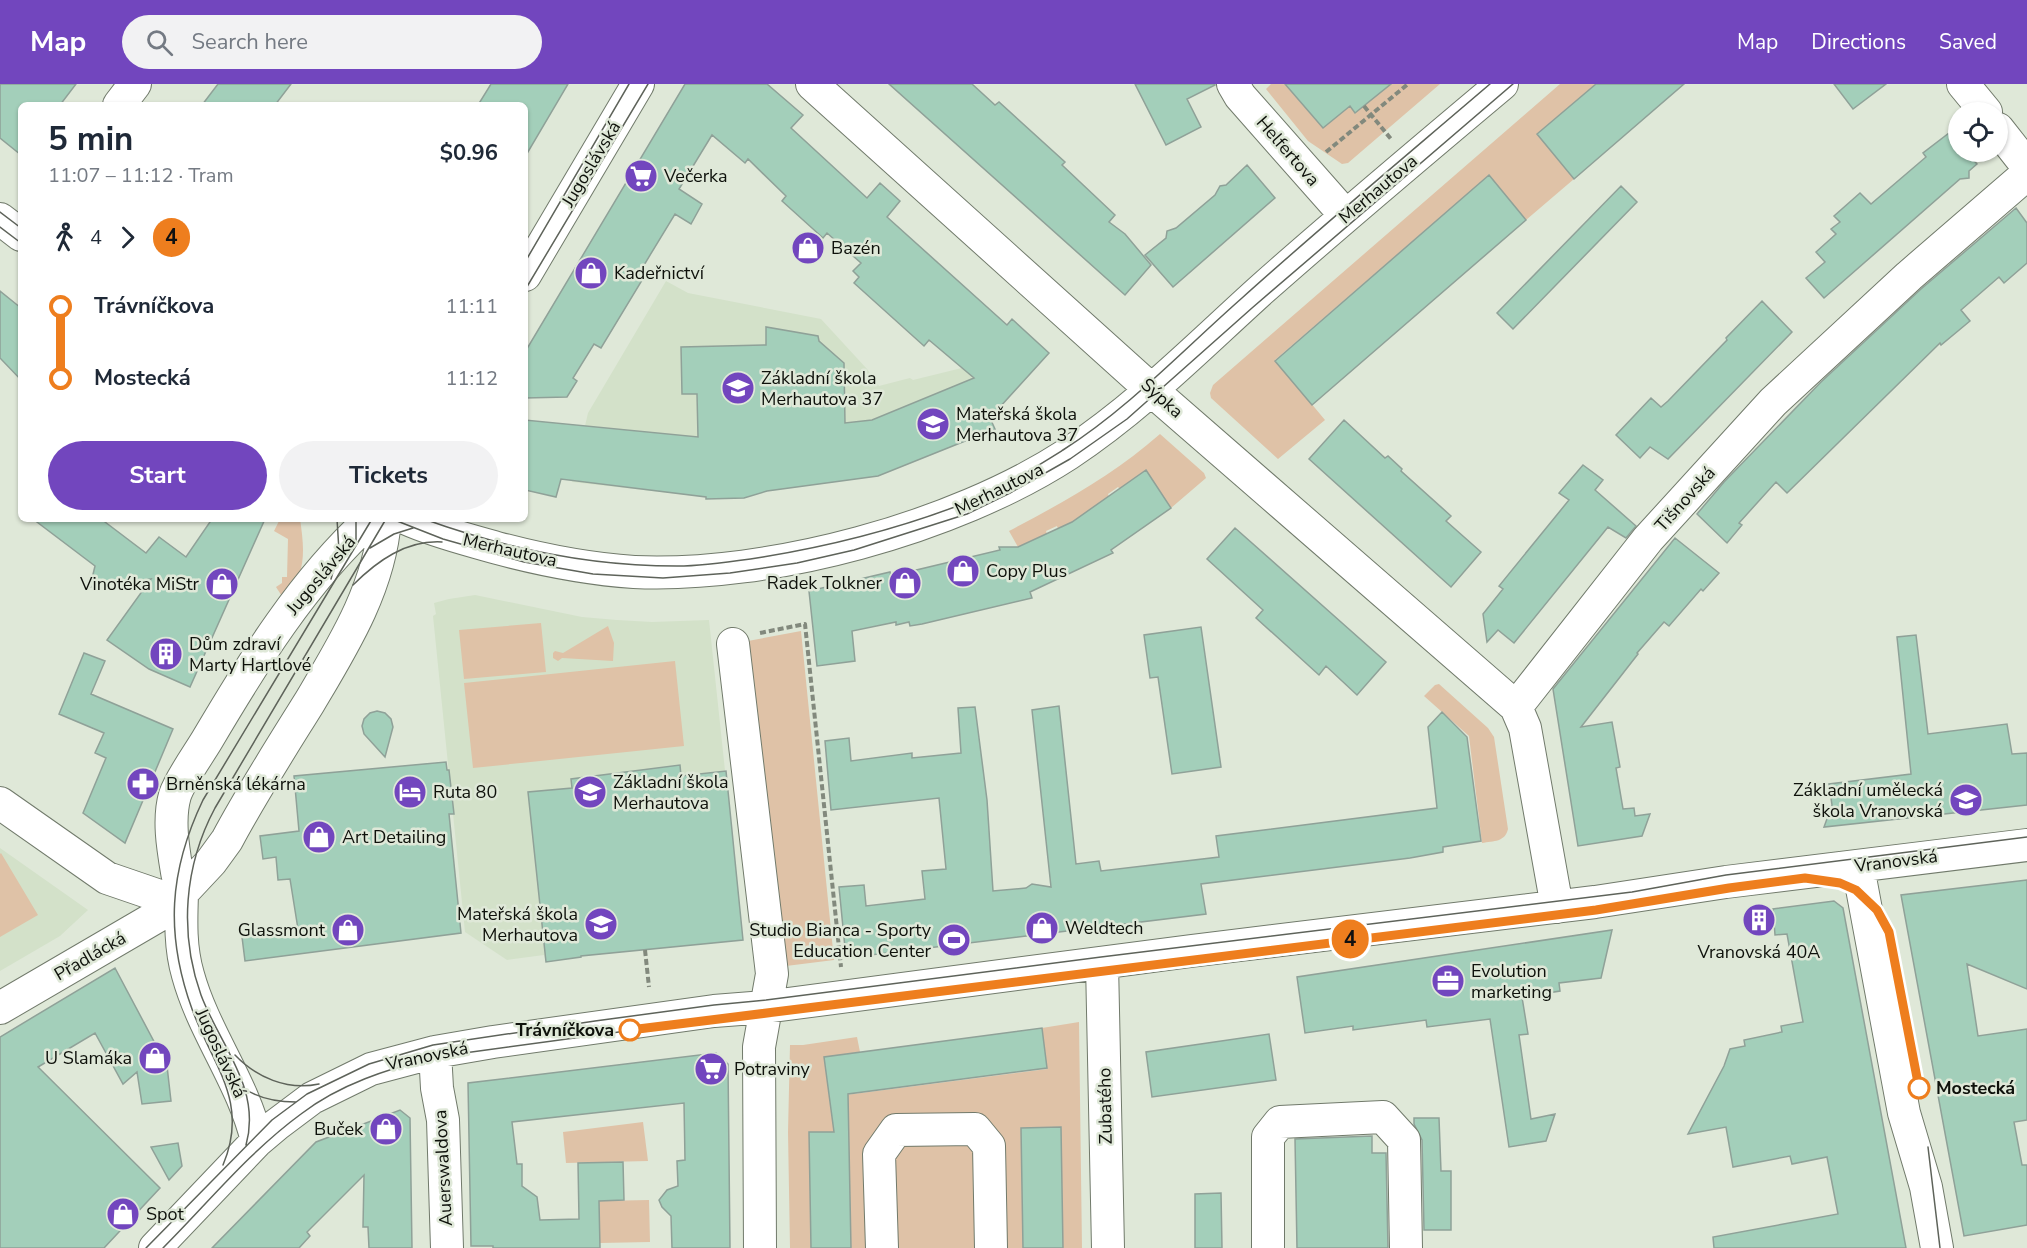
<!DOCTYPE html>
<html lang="en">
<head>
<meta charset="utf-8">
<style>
  body { margin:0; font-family:"Nunito Sans",sans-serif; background:#f2f2f3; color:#1f2937; height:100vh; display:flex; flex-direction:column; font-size:22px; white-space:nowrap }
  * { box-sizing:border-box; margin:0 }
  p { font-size:20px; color:#747a83 }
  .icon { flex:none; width:33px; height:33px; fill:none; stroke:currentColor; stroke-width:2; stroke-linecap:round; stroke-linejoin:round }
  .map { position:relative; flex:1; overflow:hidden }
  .drawer { position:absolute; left:18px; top:18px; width:510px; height:420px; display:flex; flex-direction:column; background:#fff; border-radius:9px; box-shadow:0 2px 4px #0004 }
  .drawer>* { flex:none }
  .badge { padding:0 12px; border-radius:20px; font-size:21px; line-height:39px }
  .controls { position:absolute; left:1948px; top:18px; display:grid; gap:12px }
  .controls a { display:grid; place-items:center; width:60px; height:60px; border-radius:50%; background:#fff; box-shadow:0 2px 4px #0004; font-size:30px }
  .map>.badge { position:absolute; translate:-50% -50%; box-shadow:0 0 0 3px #fff }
  .legs { display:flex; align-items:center; gap:9px; height:66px; padding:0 30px; font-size:20px }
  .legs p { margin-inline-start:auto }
  .headline { display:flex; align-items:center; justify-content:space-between; height:102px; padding:0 30px }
  h1 { font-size:33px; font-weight:700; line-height:45px }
  .primary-button { display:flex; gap:12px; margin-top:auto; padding:12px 30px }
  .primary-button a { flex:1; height:69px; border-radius:36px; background:#7246be; color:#fff; font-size:24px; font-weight:700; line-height:69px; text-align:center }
  .primary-button a+a { background:#f2f2f3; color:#1f2937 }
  ul { padding:0 30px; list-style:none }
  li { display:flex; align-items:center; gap:21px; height:72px; font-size:22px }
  li i { display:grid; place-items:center; width:9px; height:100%; margin:0 8px; background:currentColor }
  li i::after { content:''; width:15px; height:15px; margin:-8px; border:4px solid; border-radius:50%; background:#fff }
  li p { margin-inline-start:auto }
  li:first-child i { background:linear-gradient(#0000 50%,currentColor 0) }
  li:last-child i { background:linear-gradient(currentColor 50%,#0000 0) }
  header { display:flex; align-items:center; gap:36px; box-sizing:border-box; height:84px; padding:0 30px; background:#7246be; color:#fff }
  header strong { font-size:28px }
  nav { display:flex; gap:33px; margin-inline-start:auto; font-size:21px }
  .search { width:420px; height:54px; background:#f2f2f3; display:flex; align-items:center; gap:15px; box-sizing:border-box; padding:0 21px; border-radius:33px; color:#747a83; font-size:22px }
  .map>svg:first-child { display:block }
  .built { fill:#d3e1c9 }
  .green { fill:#dfc2a7 }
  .building { fill:#a3cfba; stroke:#8fa198; stroke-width:1.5 }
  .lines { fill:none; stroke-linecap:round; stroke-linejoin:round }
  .minor-casing { stroke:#717a6b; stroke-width:34 }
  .path { stroke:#82897d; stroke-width:4; stroke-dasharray:6 3; stroke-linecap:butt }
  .minor { stroke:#fff; stroke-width:32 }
  .tram { stroke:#5e635a; stroke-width:1.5 }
  .line-1-casing { stroke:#fff; stroke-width:14 }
  .line-1 { stroke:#ee7e1e; stroke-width:9 }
  .stop-1-dot { fill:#fff; stroke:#ee7e1e; stroke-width:3 }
  .labels { text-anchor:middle; stroke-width:5; stroke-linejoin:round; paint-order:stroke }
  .street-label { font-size:18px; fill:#0e110b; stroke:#dfe8d8 }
  .poi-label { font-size:18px; fill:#0e110b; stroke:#dfe8d8; text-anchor:start }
  .stop-label { font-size:18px; font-weight:bold; fill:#0e110b; stroke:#dfe8d8; text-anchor:end }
</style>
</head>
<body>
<header>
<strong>Map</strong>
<div class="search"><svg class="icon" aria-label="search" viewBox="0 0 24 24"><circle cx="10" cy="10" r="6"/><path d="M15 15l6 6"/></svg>Search here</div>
<nav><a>Map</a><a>Directions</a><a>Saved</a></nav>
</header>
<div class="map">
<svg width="2027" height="1164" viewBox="0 0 2027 1164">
  <rect width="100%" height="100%" fill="#dfe8d8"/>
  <!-- built -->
  <path class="built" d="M666 197 688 209 821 235 867 285 879 302 910 294 913 296 970 282 995 345 879 392 768 407 744 414 706 415 705 413 572 398 588 329Z
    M475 511 582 533 617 536 652 538 709 536 743 856 582 872 581 873 546 878 544 871 507 876 465 848 433 532 436 530 434 519 449 515Z
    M0 764 88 826 60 852 0 887Z"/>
  <!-- green -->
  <path class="green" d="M1271 0H1285L1323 44 1350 22 1355 28 1391 0H1440L1348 79 1342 80 1308 57 1266 5Z
    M1560 0H1596L1537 50 1574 95 1526 136 1489 91 1275 276 1325 336 1278 375 1211 314 1210 309 1213 301Z
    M1160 350 1204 389 1206 394 1171 424 1146 387 1120 405 1118 403 1108 410 1109 413 1086 432 1058 445 1057 442 1046 447 1047 450 1018 463 1009 447C1064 418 1113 391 1160 350Z
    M280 435H300C305 469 306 488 285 517L276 503 282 499V493H287L288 455 274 447Z
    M541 539 546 588 464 595 459 546Z
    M608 542 614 559 613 577 562 574 558 577 553 574V569L555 567 563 569Z
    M801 547 834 876 786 882 748 557Z
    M675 577 684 662 473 684 464 599Z
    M1439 600 1488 644 1494 653 1508 745C1505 758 1494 757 1482 759L1469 652 1424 612 1435 601Z
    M1 769 38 831 0 853V770Z
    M1079 938 1082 1164H790L788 1048 790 961H803L857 953 860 968 824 973 830 1013 1047 985 1042 944Z
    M643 1038 648 1077 566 1079 563 1048Z
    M649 1116 650 1158 600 1159 599 1117Z"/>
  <!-- building -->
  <path class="building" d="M0 0H76L60 21H21V71L0 54Z
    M218 0H291L275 21H202Z
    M491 0H568L525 73V21H478Z
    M685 0H767L803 31 791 44 867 114 880 99 900 117 887 133 1007 241 1012 235 1049 269 990 334 995 345 878 392 767 407 744 414 706 415V413L561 395 556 413 525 406V336L698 353 697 310H682L681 263 766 261V243L818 252 819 257 844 279 845 339 872 336 974 294 929 256 924 262 854 199 859 193 853 187 861 179 827 149 823 154 782 117 786 112 748 75 745 79 712 51 679 105 702 120 691 140 675 130 641 186 640 190 644 193 601 264 594 260 573 294 577 297 567 313 525 314V268Z
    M889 0H972L995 21 999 18 1065 78 1062 81 1115 131 1109 138 1125 150 1151 181 1125 211Z
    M1135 0H1215V1L1187 15 1201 43 1166 61Z
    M1285 0H1391L1355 29 1350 22 1323 44Z
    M1596 0H1684L1574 95 1537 50Z
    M1834 0H1886L1853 25Z
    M1949 49 1959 61V68H1966L1977 80 1969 87V94L1960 95 1824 214 1806 194 1825 178 1816 168 1836 150 1831 145 1840 138 1834 132 1860 109 1871 120 1926 73 1923 69Z
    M1247 81 1275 114 1173 203 1145 171 1166 154 1167 147 1176 144 1215 111 1220 102 1226 101Z
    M1489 91 1526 136 1312 321 1275 277Z
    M1621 102 1637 118 1513 245 1497 229Z
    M2016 124 2027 139V179L2004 199 1999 193 1961 226 1970 237 1941 261 1940 259 1787 409 1776 398 1739 439 1742 441 1727 459 1697 430 1724 398 1821 298 1921 205Z
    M0 207 21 224V296L0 274Z
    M1762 217 1792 248 1668 375 1650 363 1640 374 1616 351 1651 314 1661 323 1668 317 1727 256 1726 254Z
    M1344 336 1385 374 1388 372 1402 385 1401 387 1451 432 1446 437 1481 468 1451 503 1309 375Z
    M1583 381 1603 396 1595 406 1636 442 1626 454 1608 443 1514 559 1498 546 1487 558 1483 530 1503 505 1499 502 1569 416 1559 409Z
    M1146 386 1171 424 1111 466 1113 469 1030 508 1032 514 922 540 910 542 909 538 896 541V538L852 547 855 577 817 582 809 507 890 488 891 492 1000 466 999 463H1018L1072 438Z
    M33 435H101L146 469 159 453 186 473 212 435H265L190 603 149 585 107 556 151 495 90 503 95 482Z
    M1235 444 1386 578 1357 611 1326 582 1319 591 1286 561 1256 534 1263 526 1207 475Z
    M1675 454 1719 489 1703 507 1701 505 1669 542 1664 538 1637 569 1638 570 1581 643 1612 638 1620 683 1616 684 1623 725 1634 724 1635 732 1650 730 1642 752 1578 762 1553 605Z
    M1201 543 1221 683 1172 690 1158 593 1150 594 1144 551Z
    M1916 551 1928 650 2007 640 2012 670 2027 669V721L1824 743 1832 721 1829 700 1911 690 1897 553Z
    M84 569 105 577 91 610 173 645 125 759 83 729 106 674 95 669 104 649 59 630Z
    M1059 622 1076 780 1099 777 1101 787 1219 773 1216 752 1437 724 1428 643 1442 628 1467 653 1481 757 1443 763V768L1410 774 1201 800 1206 830 846 874 839 803 864 801 866 822 925 815 922 787 946 785 939 714 831 726 825 657 849 654 851 677 912 669V674L961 669 958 624 975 623 987 716 993 807 1026 804 1032 800 1051 803 1032 626Z
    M377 627 385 629 391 635 393 643 385 673 364 650 362 642 364 635 370 629Z
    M446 678 447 686H449L454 730H449L461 849 245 877 242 853 298 845 290 795 278 796 276 773 263 775 260 752 299 747 294 692Z
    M680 681 681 692 726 687 743 856 581 872V873L546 878 528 708 572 704 571 695Z
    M2027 796V905L1967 880 1978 952 2027 945V1036L2014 1038 2022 1081H2027V1141L1964 1152 1901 811Z
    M1834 817 1843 824 1906 1164H1714L1713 1153 1838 1130 1827 1073 1792 1080 1790 1072 1733 1083 1726 1043 1688 1050 1724 982 1730 965 1745 962 1744 956 1782 948 1781 942 1803 938 1787 850 1775 851 1773 825Z
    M1612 846 1601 894 1559 899 1560 907 1522 913 1528 950 1519 951 1531 1035 1555 1030 1546 1057 1509 1063 1490 935 1427 943 1426 936 1353 946V942L1305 949 1297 893Z
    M115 884 167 982 171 1017 142 1020 137 988 123 1000 95 949 38 983 160 1104 104 1164H0V953Z
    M1042 944 1047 984 848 1010 851 1164H811L809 1048H834L824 973Z
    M1269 950 1276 996 1152 1013 1146 968Z
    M716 969 728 980 730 1164H672L671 1132 662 1123 659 1116 667 1106 678 1102 677 1077 685 1076 684 1019 512 1038 517 1080H522V1102L537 1113 540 1136 579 1135 578 1079 623 1078 624 1116 599 1117 600 1164H493V1162H471L468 999Z
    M400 1026 410 1034 412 1164H369L368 1143H363L364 1091 307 1148 310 1152 299 1164H212L316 1058Z
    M1414 1034H1439L1441 1087H1451V1146H1424L1422 1056 1414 1040Z
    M1061 1043 1063 1164H1023L1021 1044Z
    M1372 1052V1069H1386L1388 1164H1297L1295 1055Z
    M178 1059 182 1082 169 1096 151 1063Z
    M1221 1109 1222 1164H1195V1110Z"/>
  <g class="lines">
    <!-- minor casing -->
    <g class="minor-casing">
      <path id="minor" d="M812 0 1156 310 1516 623 1525 644 1557 823
        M1233 0 1240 12 1346 132
        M1963 0 1986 28
        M119 21 135 0
        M1998 45 2027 82
        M0 135 21 151
        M525 191 638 0
        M407 435C436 448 466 455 497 464 542 476 588 485 634 488 770 494 954 444 1068 370 1139 323 1199 262 1261 206 1340 136 1421 68 1502 0
        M733 560 771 881 772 890 759 963 760 1164
        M1516 623 1648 455 1773 318 1909 192 2027 90
        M0 719 107 794 180 819
        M1858 783 1904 1029 1926 1103 1937 1164
        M182 809 211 778 227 756C252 709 281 664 309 619 343 562 380 503 385 435
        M1102 879 1108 1164
        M0 924 180 819
        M435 968 437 1004 443 1036 447 1164
        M257 1057C243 998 204 949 188 891 180 864 181 837 182 810 182 803 178 795 177 788 173 764 168 735 175 711 180 696 198 671 207 656 253 578 303 497 371 435
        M155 1164 257 1057 276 1041 312 1014 371 985 435 968 493 958 714 927 765 923 1191 867 1595 818 1726 798 2027 761
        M882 1164 879 1070 896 1046 975 1045 989 1062 991 1164
        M1268 1164V1053L1280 1038 1383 1033 1404 1056 1406 1164"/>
    </g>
    <!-- path -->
    <path class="path" d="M1364 22 1391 55
      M1326 68 1408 0
      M760 549 805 540 841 883
      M645 866 649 903"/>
    <!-- minor -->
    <use href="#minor" class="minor"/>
    <!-- tram -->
    <path class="tram" d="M0 128 21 144
      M0 143 21 159
      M525 178 629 0
      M525 206 648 0
      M356 435V458
      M392 435 443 455 524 478 593 490 663 494 730 489 797 479 854 466 967 430 1010 409 1070 375 1127 335 1252 224 1513 0
      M424 435C507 465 595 483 684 482 710 481 737 477 763 473 830 462 897 445 960 421 996 408 1031 386 1063 366 1129 324 1184 265 1242 214 1323 141 1407 71 1490 0
      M370 464 394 450 413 444
      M331 495 339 467 337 435
      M353 501C377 477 406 456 442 458
      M235 971C256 993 287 1007 319 1000
      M242 1003C257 1014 278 1018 296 1018
      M246 1061C262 1004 219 960 201 911 179 849 184 782 215 724L386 435
      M1928 1063 1940 1164
      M223 1081C250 1017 212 981 192 925 165 850 169 787 203 716L372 435
      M146 1164 272 1036 307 1010 369 980 433 961 595 937 714 921 766 916 1101 873 1632 808 1726 791 2027 753
      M163 1164C208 1119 249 1068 301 1030 340 1000 388 985 435 973L715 935 1596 826 1729 804 1805 794 1840 799 1856 806 1869 817"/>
  </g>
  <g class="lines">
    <!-- line-1 casing -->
    <g class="line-1-casing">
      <path id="line-1" d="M630 946 1596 826 1729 804 1805 794 1840 799 1856 806 1877 826 1889 848 1919 1004"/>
    </g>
    <!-- line-1 -->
    <use href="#line-1" class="line-1"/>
  </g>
  <!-- icons -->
  <defs>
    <g id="supermarket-disc" transform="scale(1.725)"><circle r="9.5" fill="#7246be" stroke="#dfe8d8"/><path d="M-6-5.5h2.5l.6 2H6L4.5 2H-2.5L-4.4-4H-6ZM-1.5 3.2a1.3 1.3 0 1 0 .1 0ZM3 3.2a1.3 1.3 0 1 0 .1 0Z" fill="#fff"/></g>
    <g id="shop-disc" transform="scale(1.725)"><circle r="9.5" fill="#7246be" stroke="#dfe8d8"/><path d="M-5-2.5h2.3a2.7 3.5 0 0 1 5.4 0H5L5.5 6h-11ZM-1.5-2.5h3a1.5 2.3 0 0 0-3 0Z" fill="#fff"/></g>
    <g id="school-disc" transform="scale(1.725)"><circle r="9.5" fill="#7246be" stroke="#dfe8d8"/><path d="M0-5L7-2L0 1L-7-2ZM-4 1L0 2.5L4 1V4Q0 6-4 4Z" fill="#fff"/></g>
    <g id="building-disc" transform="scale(1.725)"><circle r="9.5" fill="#7246be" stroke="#dfe8d8"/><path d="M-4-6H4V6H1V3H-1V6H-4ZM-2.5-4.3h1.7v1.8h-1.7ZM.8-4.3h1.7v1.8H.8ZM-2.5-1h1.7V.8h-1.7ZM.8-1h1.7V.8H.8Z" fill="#fff"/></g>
    <g id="pharmacy-disc" transform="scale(1.725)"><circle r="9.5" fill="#7246be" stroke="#dfe8d8"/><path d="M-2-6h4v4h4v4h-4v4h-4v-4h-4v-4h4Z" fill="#fff"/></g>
    <g id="hotel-disc" transform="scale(1.725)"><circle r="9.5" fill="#7246be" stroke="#dfe8d8"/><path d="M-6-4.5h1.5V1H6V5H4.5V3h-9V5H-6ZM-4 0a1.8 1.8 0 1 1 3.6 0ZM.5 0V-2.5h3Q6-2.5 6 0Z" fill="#fff"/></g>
    <g id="stadium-disc" transform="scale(1.725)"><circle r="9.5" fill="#7246be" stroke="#dfe8d8"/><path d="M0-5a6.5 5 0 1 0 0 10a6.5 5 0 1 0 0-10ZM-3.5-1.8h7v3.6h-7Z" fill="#fff"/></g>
    <g id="office-disc" transform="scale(1.725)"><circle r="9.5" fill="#7246be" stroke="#dfe8d8"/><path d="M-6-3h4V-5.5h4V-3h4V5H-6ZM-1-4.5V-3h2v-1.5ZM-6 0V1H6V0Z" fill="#fff"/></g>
  </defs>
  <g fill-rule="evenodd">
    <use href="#supermarket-disc" x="641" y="92"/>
    <use href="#shop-disc" x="808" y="164"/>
    <use href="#shop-disc" x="591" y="189"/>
    <use href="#school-disc" x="738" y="304"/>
    <use href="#school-disc" x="933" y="340"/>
    <use href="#shop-disc" x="963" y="487"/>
    <use href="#shop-disc" x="905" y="499"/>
    <use href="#shop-disc" x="222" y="500"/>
    <use href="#building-disc" x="166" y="570"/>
    <use href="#pharmacy-disc" x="143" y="700"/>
    <use href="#hotel-disc" x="410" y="708"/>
    <use href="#school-disc" x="590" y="708"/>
    <use href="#school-disc" x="1966" y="716"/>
    <use href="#shop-disc" x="319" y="753"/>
    <use href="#building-disc" x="1759" y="836"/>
    <use href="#school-disc" x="601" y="840"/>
    <use href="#shop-disc" x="1042" y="844"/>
    <use href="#shop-disc" x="348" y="846"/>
    <use href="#stadium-disc" x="954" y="856"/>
    <use href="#office-disc" x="1448" y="897"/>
    <use href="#shop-disc" x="155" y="974"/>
    <use href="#supermarket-disc" x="711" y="985"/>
    <use href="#shop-disc" x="386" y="1045"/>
    <use href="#shop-disc" x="123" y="1130"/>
  </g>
  <!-- markers -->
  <g class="stop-1-dot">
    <circle cx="630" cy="946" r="10"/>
    <circle cx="1919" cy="1004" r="10"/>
  </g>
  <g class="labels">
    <!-- street labels -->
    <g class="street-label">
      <text transform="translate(1288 67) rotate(49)" y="6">Helfertova</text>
      <text transform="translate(591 80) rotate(-59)" y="6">Jugoslávská</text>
      <text transform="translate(1378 105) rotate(-40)" y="6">Merhautova</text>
      <text transform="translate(1162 314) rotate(42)" y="6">Sýpka</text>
      <text transform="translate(999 405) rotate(-26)" y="6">Merhautova</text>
      <text transform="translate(1685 415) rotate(-48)" y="6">Tišnovská</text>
      <text transform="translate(510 466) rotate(13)" y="6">Merhautova</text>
      <text transform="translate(321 491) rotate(-50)" y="6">Jugoslávská</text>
      <text transform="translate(1896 777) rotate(-7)" y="6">Vranovská</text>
      <text transform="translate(90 872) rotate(-30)" y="6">Přadlácká</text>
      <text transform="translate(221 969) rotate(65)" y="6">Jugoslávská</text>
      <text transform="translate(427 972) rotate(-12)" y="6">Vranovská</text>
      <text transform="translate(1105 1022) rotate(-91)" y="6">Zubatého</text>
      <text transform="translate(443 1084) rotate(-93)" y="6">Auerswaldova</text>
    </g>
    <!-- poi labels -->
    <g class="poi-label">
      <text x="664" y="98">Večerka</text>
      <text x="831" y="170">Bazén</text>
      <text x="614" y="195">Kadeřnictví</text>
      <text x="761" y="300">Základní škola<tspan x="761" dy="21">Merhautova 37</tspan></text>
      <text x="956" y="336">Mateřská škola<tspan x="956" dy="21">Merhautova 37</tspan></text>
      <text x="986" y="493">Copy Plus</text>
      <text x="882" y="505" text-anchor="end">Radek Tolkner</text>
      <text x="199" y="506" text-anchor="end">Vinotéka MiStr</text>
      <text x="189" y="566">Dům zdraví<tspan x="189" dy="21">Marty Hartlové</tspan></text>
      <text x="613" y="704">Základní škola<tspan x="613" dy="21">Merhautova</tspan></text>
      <text x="166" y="706">Brněnská lékárna</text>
      <text x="1943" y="712" text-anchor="end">Základní umělecká<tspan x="1943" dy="21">škola Vranovská</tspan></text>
      <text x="433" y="714">Ruta 80</text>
      <text x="342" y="759">Art Detailing</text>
      <text x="578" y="836" text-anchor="end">Mateřská škola<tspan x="578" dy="21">Merhautova</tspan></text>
      <text x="1065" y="850">Weldtech</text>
      <text x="325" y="852" text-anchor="end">Glassmont</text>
      <text x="931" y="852" text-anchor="end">Studio Bianca - Sporty<tspan x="931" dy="21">Education Center</tspan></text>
      <text x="1759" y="874" text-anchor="middle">Vranovská 40A</text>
      <text x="1471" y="893">Evolution<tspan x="1471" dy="21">marketing</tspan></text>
      <text x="132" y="980" text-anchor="end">U Slamáka</text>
      <text x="734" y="991">Potraviny</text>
      <text x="363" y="1051" text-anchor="end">Buček</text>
      <text x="146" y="1136">Spot</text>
    </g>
    <!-- stop labels -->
    <g class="stop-label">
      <text x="614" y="952">Trávníčkova</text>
      <text x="1936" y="1010" text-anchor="start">Mostecká</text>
    </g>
  </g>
</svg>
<div class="controls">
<a><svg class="icon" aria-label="locate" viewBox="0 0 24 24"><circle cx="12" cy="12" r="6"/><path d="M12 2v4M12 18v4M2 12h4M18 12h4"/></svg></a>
</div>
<b class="badge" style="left:1350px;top:855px;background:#ee7e1e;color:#111">4</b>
<section class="drawer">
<div class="headline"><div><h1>5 min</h1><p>11:07 – 11:12 · Tram</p></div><b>$0.96</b></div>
<div class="legs"><svg class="icon" aria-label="walk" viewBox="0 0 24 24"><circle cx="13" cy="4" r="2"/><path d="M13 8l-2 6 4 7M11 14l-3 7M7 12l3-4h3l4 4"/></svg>4<svg class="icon" aria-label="forward" viewBox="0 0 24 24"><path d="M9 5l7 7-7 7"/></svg><b class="badge" style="background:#ee7e1e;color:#111">4</b></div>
<ul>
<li><i style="color:#ee7e1e"></i><b>Trávníčkova</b><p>11:11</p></li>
<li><i style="color:#ee7e1e"></i><b>Mostecká</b><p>11:12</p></li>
</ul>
<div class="primary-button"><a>Start</a><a>Tickets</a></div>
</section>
</div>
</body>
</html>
